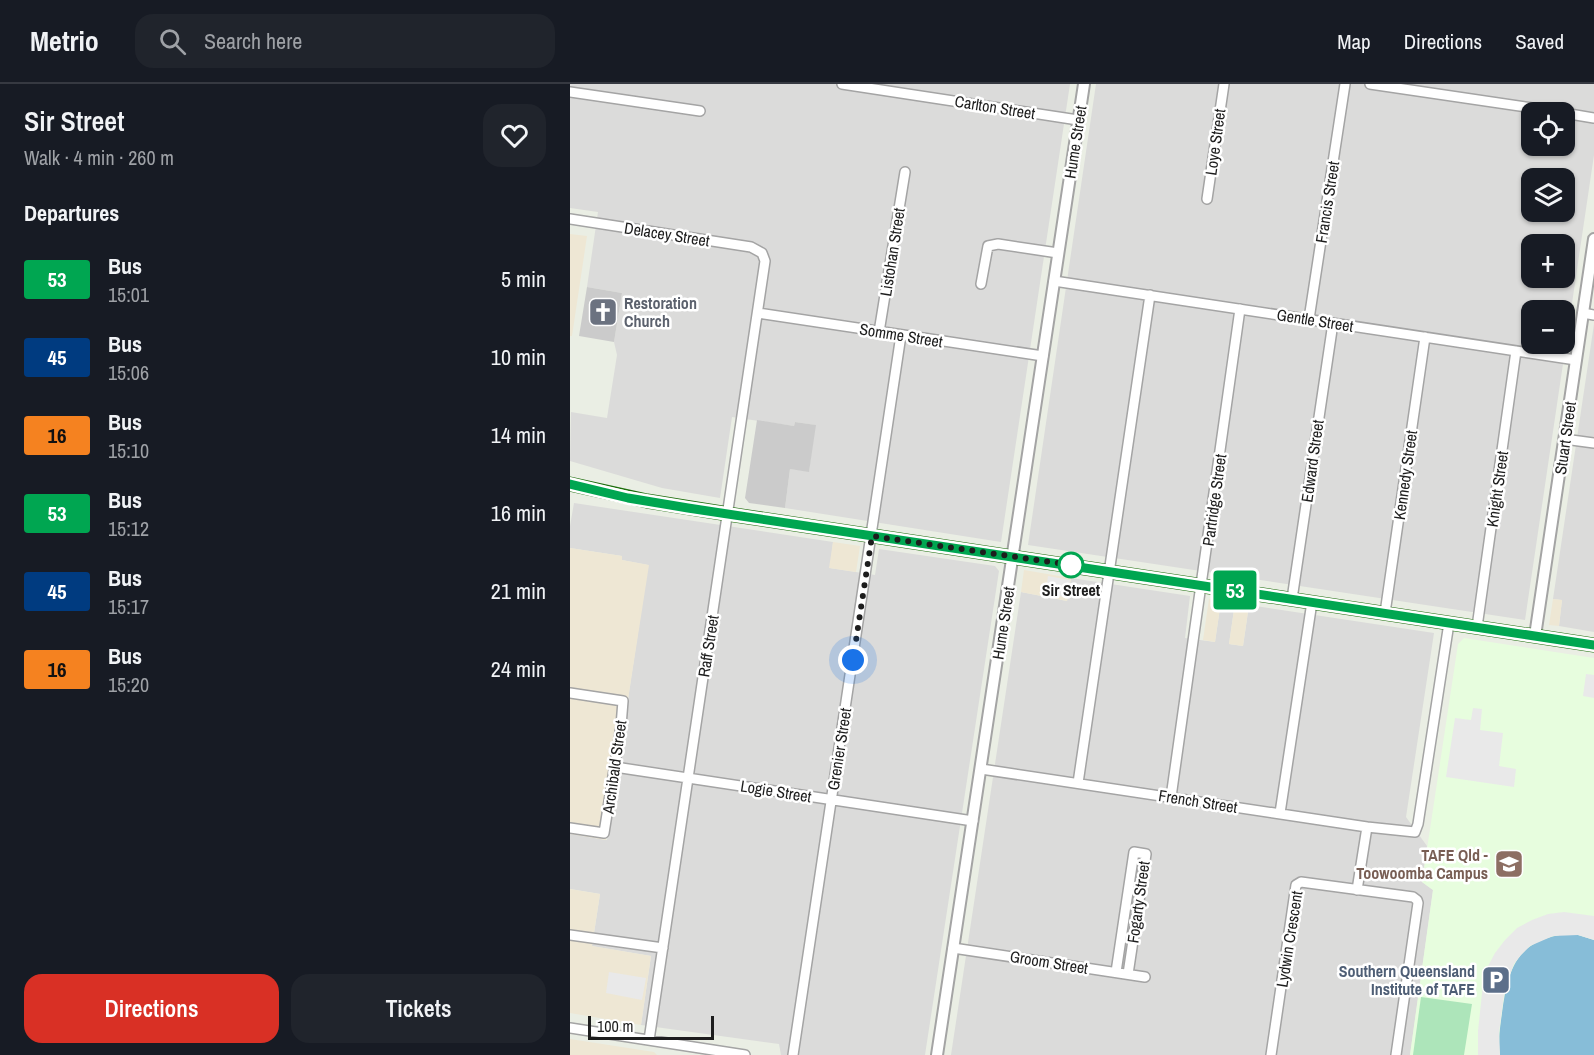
<!DOCTYPE html>
<html lang="en">
<head>
<meta charset="utf-8">
<style>
  body { margin:0; font-family:"Archivo Narrow",sans-serif; background:#20242c; color:#f1f3f6; height:100vh; display:flex; flex-direction:column; font-size:22px; white-space:nowrap }
  * { box-sizing:border-box; margin:0 }
  p { font-size:20px; color:#9ea1a6 }
  .icon { flex:none; width:33px; height:33px; fill:none; stroke:currentColor; stroke-width:2; stroke-linecap:round; stroke-linejoin:round }
  .map { position:relative; flex:1; overflow:hidden }
  .details { display:flex; flex-direction:column; background:#171b24; width:570px }
  .details>* { flex:none }
  .badge { padding:0 12px; border-radius:4px; font-size:21px; line-height:39px }
  .controls { position:absolute; left:951px; top:18px; display:grid; gap:12px }
  .controls a { display:grid; place-items:center; width:54px; height:54px; border-radius:12px; background:#171b24; box-shadow:0 2px 4px #0004; font-size:30px }
  .scale { position:absolute; left:18px; bottom:15px; width:126px; box-sizing:border-box; padding-left:6px; border:3px solid #1d1d1d; border-top:0; font-size:16px; line-height:21px; white-space:nowrap; color:#1d1d1d; -webkit-text-stroke:4px #fff; paint-order:stroke }
  .you { position:absolute; width:30px; height:30px; margin:-15px; border:4px solid #fff; border-radius:50%; background:#1a73e8; box-shadow:0 0 0 9px #1a73e833 }
  .map>.badge { position:absolute; translate:-50% -50%; box-shadow:0 0 0 3px #fff }
  h2 { padding:0 24px; font-size:22px; line-height:54px }
  .round { display:grid; place-items:center; flex:none; width:63px; height:63px; border-radius:18px; background:#20242c }
  .headline { display:flex; align-items:center; justify-content:space-between; height:102px; padding:0 24px }
  h1 { font-size:28px; font-weight:600; line-height:45px }
  .primary-button { display:flex; gap:12px; margin-top:auto; padding:12px 24px }
  .primary-button a { flex:1; height:69px; border-radius:18px; background:#d93025; color:#fff; font-size:24px; font-weight:600; line-height:69px; text-align:center }
  .primary-button a+a { background:#20242c; color:#f1f3f6 }
  ul { padding:0; list-style:none }
  li { display:flex; align-items:center; gap:18px; height:78px; padding:0 24px }
  li div { flex:1 }
  li b { display:block; font-size:22px }
  li em { font-style:normal }
  li .badge { min-width:66px; font-weight:700; text-align:center }
  header { display:flex; align-items:center; gap:36px; box-sizing:border-box; height:84px; padding:0 30px; background:#171b24; border-bottom:2px solid #363941 }
  header strong { font-size:28px }
  nav { display:flex; gap:33px; margin-inline-start:auto; font-size:21px }
  .search { width:420px; height:54px; background:#20242c; display:flex; align-items:center; gap:15px; box-sizing:border-box; padding:0 21px; border-radius:18px; color:#9ea1a6; font-size:22px }
  main { display:flex; flex:1; min-height:0 }
  .map>svg:first-child { display:block }
  .residential { fill:#dbdbda; fill-rule:evenodd }
  .commercial { fill:#eee7d4 }
  .education { fill:#e7fdde }
  .religious { fill:#cbcbcb }
  .grass { fill:#ade5ba }
  .pitch { fill:#87bdd8 }
  .parking { fill:#e9e9e9 }
  .lines { fill:none; stroke-linecap:round; stroke-linejoin:round }
  .minor-casing { stroke:#a4a4a4; stroke-width:12 }
  .tertiary-casing { stroke:#a4a4a4; stroke-width:14 }
  .secondary-casing { stroke:#1d6d0c; stroke-width:15 }
  .minor { stroke:#fff; stroke-width:9 }
  .tertiary { stroke:#fff; stroke-width:10 }
  .secondary { stroke:#c9f5bb; stroke-width:12 }
  .line-casing { stroke:#fff; stroke-width:14 }
  .line { stroke:#00a651; stroke-width:9 }
  .walk { stroke:#1d1d1d; stroke-width:6; stroke-dasharray:0 10.8 }
  .stop-dot { fill:#fff; stroke:#00a651; stroke-width:3 }
  .labels { text-anchor:middle; stroke-width:5; stroke-linejoin:round; paint-order:stroke }
  .street-label { font-size:16px; fill:#1d1d1d; stroke:#fff }
  .worship-label { font-size:16px; font-weight:bold; fill:#5b616d; stroke:#fff; text-anchor:start }
  .stop-label { font-size:16px; font-weight:bold; fill:#1d1d1d; stroke:#fff }
  .education-label { font-size:16px; font-weight:bold; fill:#785e54; stroke:#fff; text-anchor:end }
  .service-label { font-size:16px; font-weight:bold; fill:#4e5e75; stroke:#fff; text-anchor:end }
</style>
</head>
<body>
<header>
<strong>Metrio</strong>
<div class="search"><svg class="icon" aria-label="search" viewBox="0 0 24 24"><circle cx="10" cy="10" r="6"/><path d="M15 15l6 6"/></svg>Search here</div>
<nav><a>Map</a><a>Directions</a><a>Saved</a></nav>
</header>
<main>
<section class="details">
<div class="headline"><div><h1>Sir Street</h1><p>Walk · 4 min · 260 m</p></div><a class="round"><svg class="icon" aria-label="heart" viewBox="0 0 24 24"><path d="M12 20l-8-8c-3-5 5-10 8-4 3-6 11-1 8 4z"/></svg></a></div>
<h2>Departures</h2>
<ul>
<li><span class="badge" style="background:#00a651;color:#fff">53</span><div><b>Bus</b><p>15:01</p></div><em>5 min</em></li>
<li><span class="badge" style="background:#003b80;color:#fff">45</span><div><b>Bus</b><p>15:06</p></div><em>10 min</em></li>
<li><span class="badge" style="background:#f58220;color:#111">16</span><div><b>Bus</b><p>15:10</p></div><em>14 min</em></li>
<li><span class="badge" style="background:#00a651;color:#fff">53</span><div><b>Bus</b><p>15:12</p></div><em>16 min</em></li>
<li><span class="badge" style="background:#003b80;color:#fff">45</span><div><b>Bus</b><p>15:17</p></div><em>21 min</em></li>
<li><span class="badge" style="background:#f58220;color:#111">16</span><div><b>Bus</b><p>15:20</p></div><em>24 min</em></li>
</ul>
<div class="primary-button"><a>Directions</a><a>Tickets</a></div>
</section>
<div class="map">
<svg width="1024" height="971" viewBox="0 0 1024 971">
  <rect width="100%" height="100%" fill="#eaeee4"/>
  <!-- residential -->
  <path class="residential" d="M0 0H500L431 458 215 424 220 385 239 387 245 341 225 338 224 342 162 333 150 414 92 404 0 377 1 328 37 334 47 271 44 258 52 209 17 203 28 128 0 124Z
    M526 0H1024V71L955 536 458 461ZM962 28H994V62H962ZM962 94H994V128H962ZM962 160H994V194H962ZM962 226H994V260H962Z
    M1024 240V548L989 542 992 516 983 515Z
    M4 419 263 458 260 484 305 491 309 465 425 482 429 487 355 971H211L209 960 71 941 81 872 22 862 30 810 0 805V750L37 756 78 481 52 476V472L0 464V442Z
    M501 494 620 512 615 554 645 558 651 517 665 519 659 560 673 562 679 521 864 549 836 733 857 762 852 798 863 806 840 971H381L451 508 497 517Z"/>
  <!-- commercial -->
  <path class="commercial" d="M0 150 17 152 2 252H0Z
    M263 458 290 462 286 488 259 484Z
    M0 464 52 472V476L79 481 36 756 0 750Z
    M454 486 501 494 497 517 451 508Z
    M639 515 651 517 645 558 633 556Z
    M983 515 992 516 989 542 979 541Z
    M665 519 679 521 673 562 659 560Z
    M0 805 30 810 22 862 81 872 71 941 0 929Z
    M0 955 84 968 87 971H0Z"/>
  <!-- education -->
  <path class="education" d="M894 554 1024 574V971H840L863 806 852 798 888 560Z"/>
  <!-- religious -->
  <path class="religious" d="M17 203 52 209 44 258 9 252Z
    M187 336 224 342 225 338 246 341 239 388 220 385 215 424 179 419 175 414Z"/>
  <!-- grass -->
  <path class="grass" d="M851 913 902 920 894 971H843Z"/>
  <!-- pitch -->
  <path class="pitch" d="M995 850 1008 851 1024 856V971H930C928 957 930 943 932 929 938 885 946 857 995 850Z"/>
  <!-- parking -->
  <path class="parking" d="M478 492 500 496 497 514 492 513 484 507 476 506Z
    M1016 590 1024 591V614L1013 612Z
    M903 624 912 625 910 646 933 649 929 682 946 685 944 703 876 693 885 634 901 636Z
    M994 828 1024 832V856L1008 851 983 852 960 862 951 871 944 880 935 904 929 949 930 971H908V947L913 900 917 884 925 869 935 856 947 844 962 836 978 830Z
    M39 888 76 894 72 916 36 909Z"/>
  <g class="lines">
    <!-- minor casing -->
    <g class="minor-casing">
      <path id="minor" d="M272 0 508 36
        M800 0 990 28
        M0 8 130 27
        M994 29 1024 34
        M637 115 654 0
        M0 135 181 163 192 169 195 177 79 956
        M484 197 1006 276
        M411 200 418 162 428 160 488 169
        M188 229 473 272
        M1013 229 1024 231
        M739 235 775 0
        M309 248 335 88
        M994 355 1024 359
        M722 515 763 239
        M815 529 855 253
        M907 543 946 267
        M0 609 53 617 51 642 34 749 0 744
        M45 683 403 737
        M411 685 797 743 845 748 848 740 879 539
        M508 699 580 211
        M601 713 670 225
        M710 729 742 518
        M787 806 797 743
        M0 851 93 864
        M383 864 575 893
        M546 888 564 768 576 770 558 890
        M0 944 175 971
        M223 971 331 251
        M701 971 726 801 731 798 843 813 847 816 848 819 826 971"/>
    </g>
    <!-- tertiary casing -->
    <g class="tertiary-casing">
      <path id="tertiary" d="M965 552 1024 155
        M367 971 514 0"/>
    </g>
    <!-- secondary casing -->
    <g class="secondary-casing">
      <path id="secondary" d="M0 400 77 417 158 430 1024 561"/>
    </g>
    <!-- minor -->
    <use href="#minor" class="minor"/>
    <!-- tertiary -->
    <use href="#tertiary" class="tertiary"/>
    <!-- secondary -->
    <use href="#secondary" class="secondary"/>
  </g>
  <g class="lines">
    <!-- line casing -->
    <g class="line-casing">
      <path id="line" d="M0 400 58 414 118 424 1024 561"/>
    </g>
    <!-- line -->
    <use href="#line" class="line"/>
    <!-- walk -->
    <path class="walk" d="M283 576 302 452 501 481"/>
  </g>
  <!-- icons -->
  <defs>
    <g id="church-square" transform="scale(1.5)"><rect x="-9" y="-9" width="18" height="18" rx="4" fill="#6b7280" stroke="#fff"/><path d="M-1.2-6h2.4v3.5h3.3v2.4h-3.3V6h-2.4V-.1h-3.3v-2.4h3.3Z" fill="#fff"/></g>
    <g id="university-square" transform="scale(1.5)"><rect x="-9" y="-9" width="18" height="18" rx="4" fill="#8d6e63" stroke="#fff"/><path d="M0-5L7-2L0 1L-7-2ZM-4 1L0 2.5L4 1V4Q0 6-4 4Z" fill="#fff"/></g>
    <g id="parking-square" transform="scale(1.5)"><rect x="-9" y="-9" width="18" height="18" rx="4" fill="#5c6f8a" stroke="#fff"/><path d="M-3.5-5.5H1a3.5 3.5 0 0 1 0 7H-1V5.5H-3.5ZM-1-3.4V-.6H.8a1.4 1.4 0 0 0 0-2.8Z" fill="#fff"/></g>
  </defs>
  <g fill-rule="evenodd">
    <use href="#church-square" x="33" y="228"/>
    <use href="#university-square" x="939" y="780"/>
    <use href="#parking-square" x="926" y="896"/>
  </g>
  <!-- markers -->
  <circle class="stop-dot" cx="501" cy="481" r="12"/>
  <g class="labels">
    <!-- street labels -->
    <g class="street-label">
      <text transform="translate(425 23) rotate(9)" y="6">Carlton Street</text>
      <text transform="translate(505 58) rotate(-81)" y="6">Hume Street</text>
      <text transform="translate(645 58) rotate(-82)" y="6">Loye Street</text>
      <text transform="translate(757 118) rotate(-81)" y="6">Francis Street</text>
      <text transform="translate(97 150) rotate(9)" y="6">Delacey Street</text>
      <text transform="translate(322 168) rotate(-81)" y="6">Listohan Street</text>
      <text transform="translate(745 236) rotate(9)" y="6">Gentle Street</text>
      <text transform="translate(331 251) rotate(9)" y="6">Somme Street</text>
      <text transform="translate(995 354) rotate(-82)" y="6">Stuart Street</text>
      <text transform="translate(742 377) rotate(-82)" y="6">Edward Street</text>
      <text transform="translate(835 391) rotate(-82)" y="6">Kennedy Street</text>
      <text transform="translate(927 405) rotate(-82)" y="6">Knight Street</text>
      <text transform="translate(644 416) rotate(-82)" y="6">Partridge Street</text>
      <text transform="translate(433 539) rotate(-81)" y="6">Hume Street</text>
      <text transform="translate(138 562) rotate(-81)" y="6">Raff Street</text>
      <text transform="translate(269 665) rotate(-81)" y="6">Grenier Street</text>
      <text transform="translate(44 683) rotate(-82)" y="6">Archibald Street</text>
      <text transform="translate(206 707) rotate(9)" y="6">Logie Street</text>
      <text transform="translate(628 717) rotate(9)" y="6">French Street</text>
      <text transform="translate(568 818) rotate(-82)" y="6">Fogarty Street</text>
      <text transform="translate(719 855) rotate(-81)" y="6">Lydwin Crescent</text>
      <text transform="translate(479 878) rotate(9)" y="6">Groom Street</text>
    </g>
    <!-- worship labels -->
    <g class="worship-label">
      <text x="54" y="225">Restoration<tspan x="54" dy="18">Church</tspan></text>
    </g>
    <!-- stop labels -->
    <g class="stop-label">
      <text x="501" y="512">Sir Street</text>
    </g>
    <!-- education labels -->
    <g class="education-label">
      <text x="918" y="777">TAFE Qld -<tspan x="918" dy="18">Toowoomba Campus</tspan></text>
    </g>
    <!-- service labels -->
    <g class="service-label">
      <text x="905" y="893">Southern Queensland<tspan x="905" dy="18">Institute of TAFE</tspan></text>
    </g>
  </g>
</svg>
<div class="controls">
<a><svg class="icon" aria-label="locate" viewBox="0 0 24 24"><circle cx="12" cy="12" r="6"/><path d="M12 2v4M12 18v4M2 12h4M18 12h4"/></svg></a>
<a><svg class="icon" aria-label="layers" viewBox="0 0 24 24"><path d="M12 4l9 5-9 5-9-5zM3 14l9 5 9-5"/></svg></a>
<a>+</a>
<a>−</a>
</div>
<div class="scale">100 m</div>
<div class="you" style="left:283px;top:576px"></div>
<b class="badge" style="left:665px;top:506px;background:#00a651;color:#fff">53</b>
</div>
</main>
</body>
</html>
